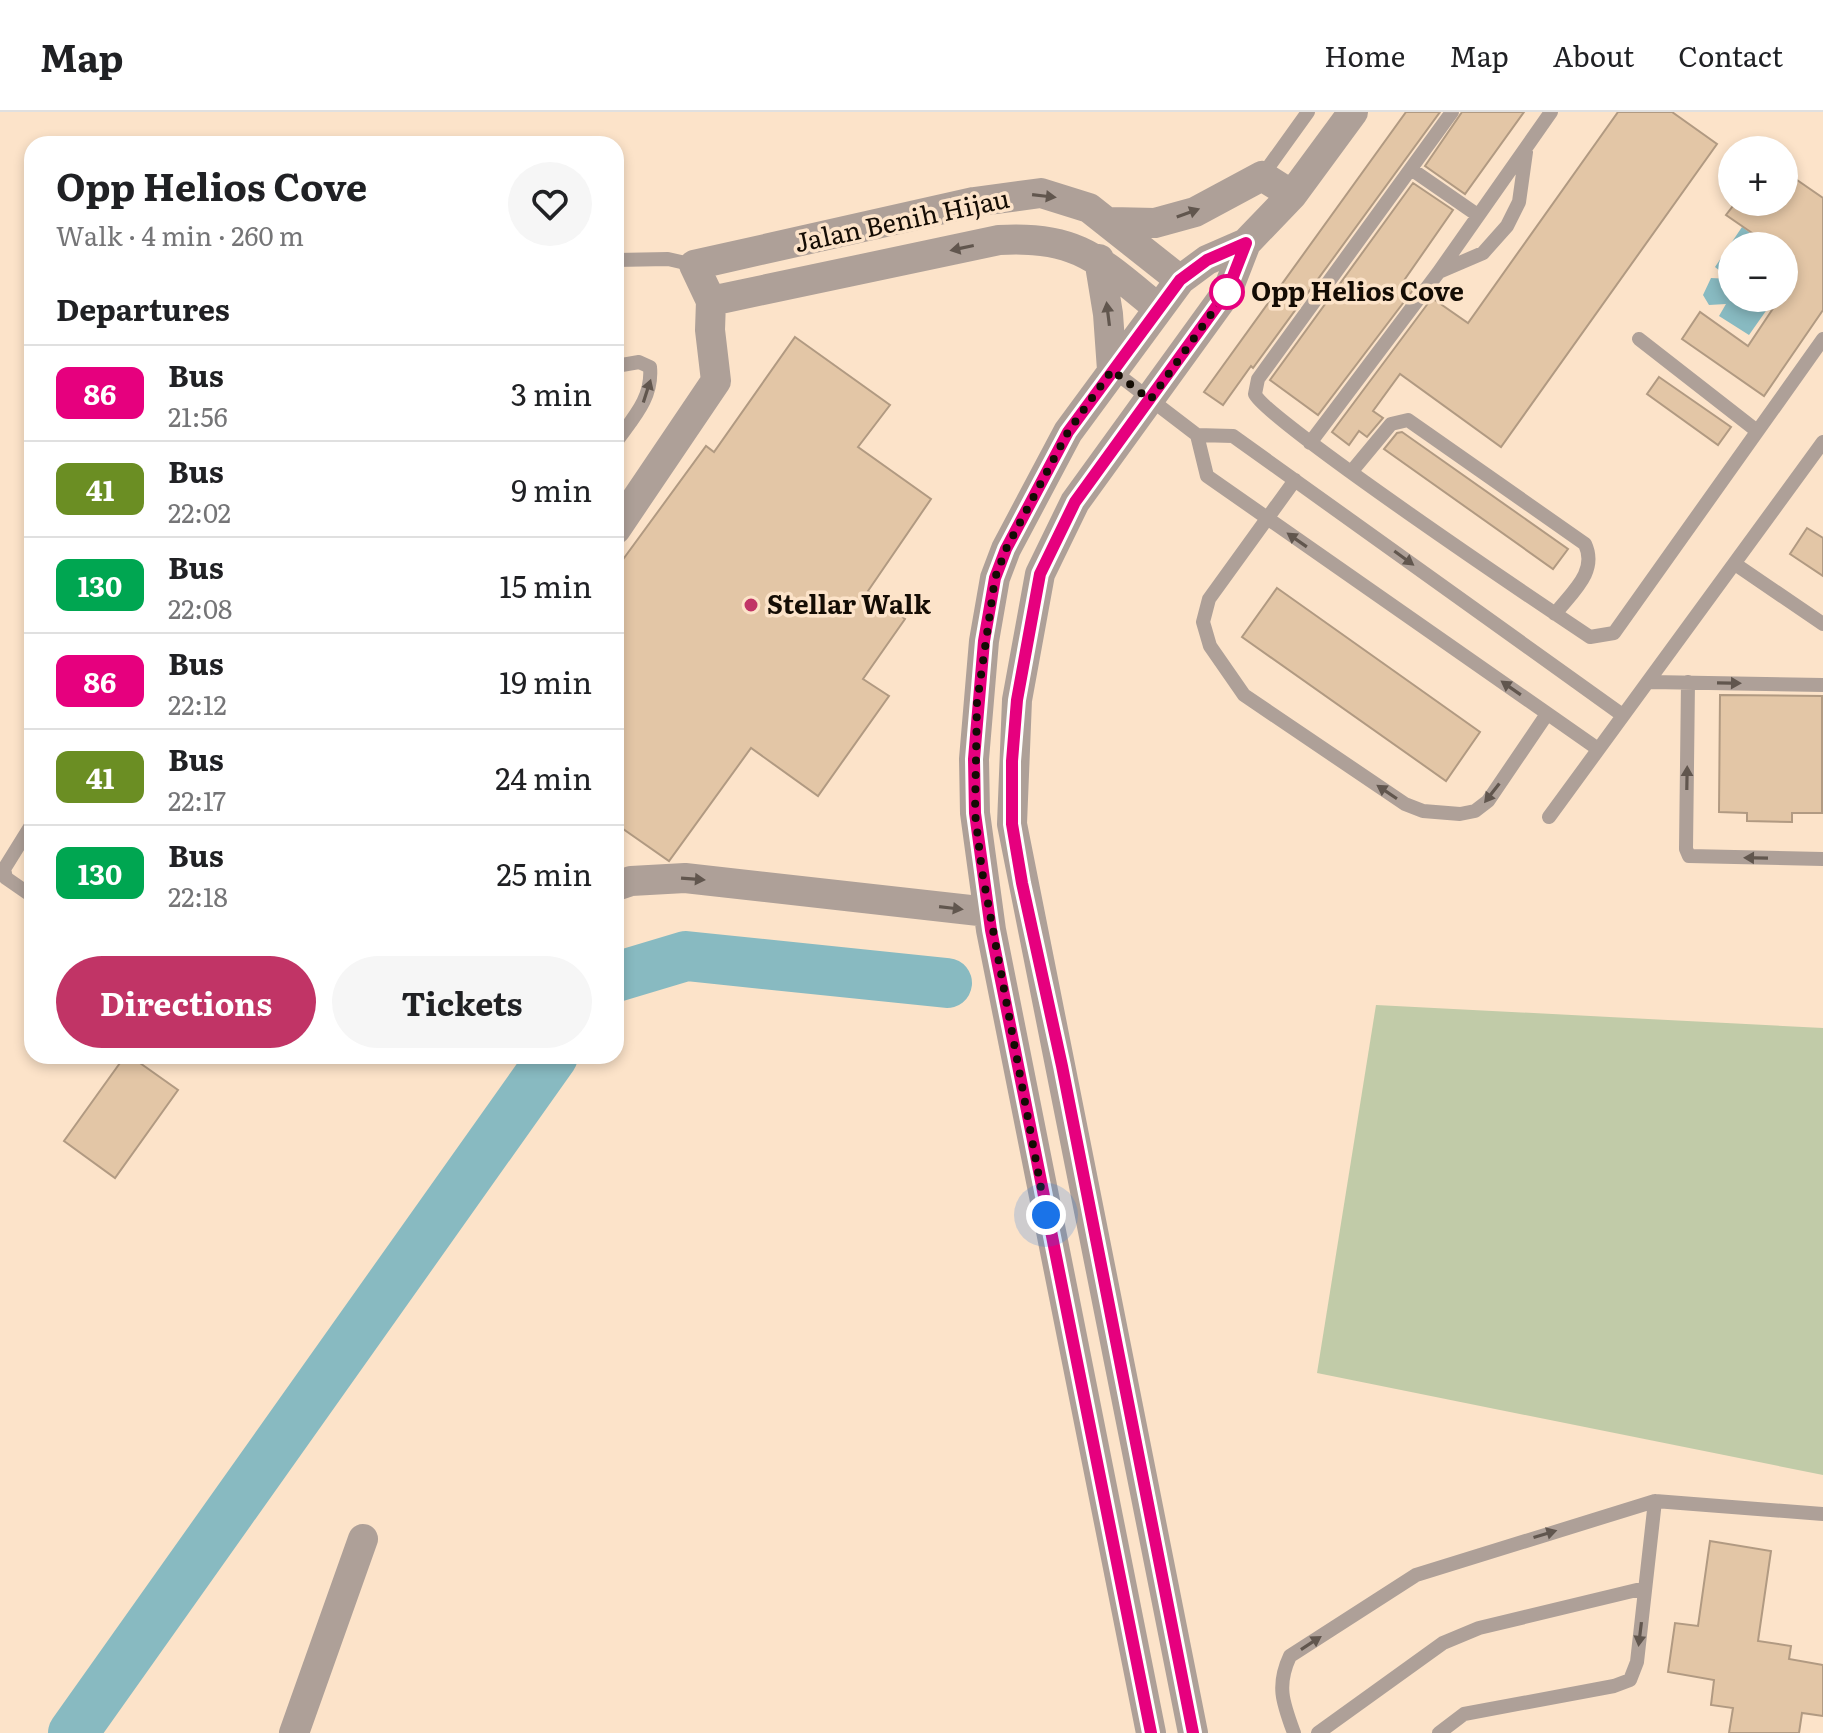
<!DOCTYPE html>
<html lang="en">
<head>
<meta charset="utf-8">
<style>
  body { margin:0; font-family:Literata,serif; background:#f6f6f6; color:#202124; height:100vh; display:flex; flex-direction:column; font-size:30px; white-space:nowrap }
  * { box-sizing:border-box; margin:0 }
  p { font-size:26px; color:#757577 }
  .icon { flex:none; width:44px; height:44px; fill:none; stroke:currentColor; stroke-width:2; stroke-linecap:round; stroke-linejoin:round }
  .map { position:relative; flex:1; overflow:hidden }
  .sheet { position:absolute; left:24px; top:24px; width:600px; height:928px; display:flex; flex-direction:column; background:#fff; border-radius:24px; box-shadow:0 4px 12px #0003 }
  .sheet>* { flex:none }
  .badge { padding:0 16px; border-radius:12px; font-size:28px; line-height:52px }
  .tools { position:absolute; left:1718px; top:24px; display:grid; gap:16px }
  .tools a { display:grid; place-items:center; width:80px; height:80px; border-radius:50%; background:#fff; box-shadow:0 4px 12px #0003; font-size:40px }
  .you { position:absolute; width:40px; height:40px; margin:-20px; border:6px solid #fff; border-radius:50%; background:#1a73e8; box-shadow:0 0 0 12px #1a73e833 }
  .map>.badge { position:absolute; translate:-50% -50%; box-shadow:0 0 0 4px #fff }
  h2 { padding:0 32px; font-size:30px; line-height:72px }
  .round { display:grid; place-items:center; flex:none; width:84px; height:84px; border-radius:42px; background:#f6f6f6 }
  .headline { display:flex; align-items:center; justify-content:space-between; height:136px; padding:0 32px }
  h1 { font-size:38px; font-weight:700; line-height:60px }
  .action { display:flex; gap:16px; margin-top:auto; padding:16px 32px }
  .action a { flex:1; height:92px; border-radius:48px; background:#c13466; color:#fff; font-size:32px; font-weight:700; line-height:92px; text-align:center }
  .action a+a { background:#f6f6f6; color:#202124 }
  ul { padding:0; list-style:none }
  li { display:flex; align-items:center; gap:24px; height:96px; padding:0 32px; border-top:2px solid #e0e0e0 }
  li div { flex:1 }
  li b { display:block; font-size:30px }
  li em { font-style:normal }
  li .badge { min-width:88px; font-weight:700; text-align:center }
  header { display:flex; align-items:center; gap:48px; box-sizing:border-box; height:112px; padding:0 40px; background:#fff; border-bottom:2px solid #e0e0e0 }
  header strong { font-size:38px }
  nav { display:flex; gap:44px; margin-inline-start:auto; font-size:28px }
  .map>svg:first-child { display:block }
  .green { fill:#c1cba8 }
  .water { fill:#88bac1 }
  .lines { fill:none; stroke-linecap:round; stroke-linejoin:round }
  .river { stroke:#88bac1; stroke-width:50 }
  .building { fill:#e3c6a6; stroke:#b19a82; stroke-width:2 }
  .lane { stroke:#aea098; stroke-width:14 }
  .street { stroke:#aea098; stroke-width:30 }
  .oneway { fill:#61564e }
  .line-casing { stroke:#fff; stroke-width:18 }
  .line { stroke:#e6007e; stroke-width:12 }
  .walk { stroke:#140c04; stroke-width:8; stroke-dasharray:0 14.4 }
  .stop-dot { fill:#fff; stroke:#e6007e; stroke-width:4 }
  .poi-dot { fill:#c13466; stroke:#fce3c9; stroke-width:3 }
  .labels { text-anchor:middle; stroke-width:7; stroke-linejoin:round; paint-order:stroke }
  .street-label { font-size:26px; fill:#140c04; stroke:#fce3c9 }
  .stop-label { font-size:26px; font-weight:bold; fill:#140c04; stroke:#fce3c9; text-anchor:start }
  .poi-label { font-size:26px; font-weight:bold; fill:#140c04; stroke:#fce3c9; text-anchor:start }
</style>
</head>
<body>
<header>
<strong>Map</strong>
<nav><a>Home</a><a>Map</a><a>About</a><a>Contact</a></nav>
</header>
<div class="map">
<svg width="1823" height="1621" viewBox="0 0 1823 1621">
  <rect width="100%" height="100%" fill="#fce3c9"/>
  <!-- green -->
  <path class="green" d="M1376 893 1823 916V1363L1317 1261Z"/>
  <!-- water -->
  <path class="water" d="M1742 115 1768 134H1732V186H1775L1749 223 1719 204 1726 192 1709 193 1703 183 1711 166 1730 167 1715 155Z"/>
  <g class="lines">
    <!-- river -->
    <path class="river" d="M616 865 686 844 947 871
      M73 1621 553 944"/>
  </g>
  <!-- building -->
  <path class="building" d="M1406 0H1440L1253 256 1251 254 1223 293 1204 280Z
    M1462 0H1524L1465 82 1425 54Z
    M1618 0H1672L1717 32 1501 335 1400 262 1373 299 1383 306 1367 325 1359 319 1349 333 1332 320 1432 186 1468 211Z
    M1784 59 1823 86V198L1764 284 1682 227 1700 200 1748 234 1780 186H1784V134H1771L1726 103 1736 90H1784Z
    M1413 71 1453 98 1405 167 1416 174 1318 303 1270 268Z
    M795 225 890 293 858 335 931 387 868 479 905 507 863 567 889 584 818 684 751 636 669 749 616 712V457L706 334 714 340Z
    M1659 265 1731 315 1718 333 1647 282Z
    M1402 320 1568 437 1553 457 1384 337 1397 321Z
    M1807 416 1823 426V464L1790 442Z
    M1277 476 1480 620 1446 669 1242 525Z
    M1720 583 1822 584V701H1792V710L1747 709V701L1719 700Z
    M125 944H130L178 978 115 1066 64 1029Z
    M1710 1429 1771 1439 1758 1529 1791 1534 1789 1547 1823 1553V1604L1802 1601 1799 1621H1729L1733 1596 1711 1593 1714 1568 1668 1560 1675 1511 1698 1514Z"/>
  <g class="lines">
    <!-- lane -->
    <path class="lane" d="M1452 0 1258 267 1255 282C1263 306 1548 497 1590 525L1614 521 1823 227
      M1411 57 1476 102
      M1262 64 1308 0
      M616 148 668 147 694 153
      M1441 159 1483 141 1507 114 1519 90 1526 40
      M1639 227 1757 319
      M616 254 639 250 650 255C653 286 633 306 616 330
      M1112 258 1197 323 1233 324 1621 602
      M1197 323 1207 364 1598 637
      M1310 331 1438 161 1551 0
      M1352 359 1391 312 1408 308 1585 432C1598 460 1572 480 1555 502
      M1295 368 1209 487 1203 510 1210 534 1244 583 1405 692 1423 699 1460 702 1475 699 1488 689 1547 602
      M1735 452 1823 512
      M1651 570 1823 573
      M1688 570 1686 737 1689 744 1823 747
      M1549 705 1823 330
      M32 712 4 757 6 766 32 784
      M1294 1621C1283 1591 1276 1574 1290 1544L1416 1463 1655 1389 1823 1402
      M1318 1621 1443 1531 1479 1516 1645 1476
      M1439 1621 1464 1602 1614 1574 1630 1568 1637 1550 1655 1389"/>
    <!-- street -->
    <path class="street" d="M1111 110 1155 111 1195 100 1262 64 1292 83
      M1099 147 1108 202 1112 258
      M711 189 999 128C1078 123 1100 149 1158 196
      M616 417 716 269 710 218 711 189 694 153 974 90 1041 81 1089 96 1180 168
      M616 774 631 769 685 766 988 800
      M294 1621 363 1427
      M1151 1621 991 818 975 701 974 647 984 529 995 466 1006 437 1068 320 1180 168 1207 148 1246 131
      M1193 1621 1012 712 1017 588 1040 462 1075 390 1227 180 1246 131 1292 83 1353 0"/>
  </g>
  <!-- one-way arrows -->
  <defs><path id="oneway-solid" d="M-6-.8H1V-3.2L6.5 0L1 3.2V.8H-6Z" transform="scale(2)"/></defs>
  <g class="oneway">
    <use href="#oneway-solid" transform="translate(1044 84) rotate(7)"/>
    <use href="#oneway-solid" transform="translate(1188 101) rotate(-20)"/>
    <use href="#oneway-solid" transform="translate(962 136) rotate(168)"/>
    <use href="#oneway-solid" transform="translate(1108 202) rotate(-97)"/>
    <use href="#oneway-solid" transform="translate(647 279) rotate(-72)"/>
    <use href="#oneway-solid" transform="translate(1297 428) rotate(-145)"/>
    <use href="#oneway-solid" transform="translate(1404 446) rotate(36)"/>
    <use href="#oneway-solid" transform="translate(1729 571) rotate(1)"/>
    <use href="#oneway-solid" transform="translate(1511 576) rotate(-145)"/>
    <use href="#oneway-solid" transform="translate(1687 666) rotate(-89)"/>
    <use href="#oneway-solid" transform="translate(1387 680) rotate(-146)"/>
    <use href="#oneway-solid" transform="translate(1492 681) rotate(128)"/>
    <use href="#oneway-solid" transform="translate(1756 746) rotate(-179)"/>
    <use href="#oneway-solid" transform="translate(693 767) rotate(4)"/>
    <use href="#oneway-solid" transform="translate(951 796) rotate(7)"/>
    <use href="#oneway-solid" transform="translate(1545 1422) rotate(-17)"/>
    <use href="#oneway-solid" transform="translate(1640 1522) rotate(97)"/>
    <use href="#oneway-solid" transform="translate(1311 1531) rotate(-33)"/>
  </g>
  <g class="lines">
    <!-- line casing -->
    <g class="line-casing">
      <path id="line" d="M1151 1621 991 818 975 701 974 647 984 529 995 466 1006 437 1068 320 1180 168 1207 148 1246 131 1227 180 1075 390 1040 462 1017 588 1012 649V712L1022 771 1062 954 1193 1621"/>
    </g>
    <!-- line -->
    <use href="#line" class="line"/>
    <!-- walk -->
    <path class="walk" d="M1046 1103 982 759 975 701 977 591 995 466 1006 437 1068 320 1112 258 1150 288 1227 180"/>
  </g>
  <!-- markers -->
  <circle class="stop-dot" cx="1227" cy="180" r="16"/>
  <circle class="poi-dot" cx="751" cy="493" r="8"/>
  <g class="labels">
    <!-- street labels -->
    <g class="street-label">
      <text transform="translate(902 109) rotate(-12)" y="9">Jalan Benih Hijau</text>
    </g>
    <!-- stop labels -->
    <g class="stop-label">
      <text x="1251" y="189">Opp Helios Cove</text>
    </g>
    <!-- poi labels -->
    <g class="poi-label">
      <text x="767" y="502">Stellar Walk</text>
    </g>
  </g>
</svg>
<div class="tools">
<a>+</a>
<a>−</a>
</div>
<div class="you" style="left:1046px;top:1103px"></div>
<section class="sheet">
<div class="headline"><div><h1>Opp Helios Cove</h1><p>Walk · 4 min · 260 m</p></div><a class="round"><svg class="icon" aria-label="heart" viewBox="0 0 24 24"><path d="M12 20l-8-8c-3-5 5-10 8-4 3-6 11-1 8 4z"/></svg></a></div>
<h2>Departures</h2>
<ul>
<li><span class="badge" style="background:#e6007e;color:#fff">86</span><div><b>Bus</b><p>21:56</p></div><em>3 min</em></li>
<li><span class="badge" style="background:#6b8e23;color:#fff">41</span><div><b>Bus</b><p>22:02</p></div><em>9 min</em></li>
<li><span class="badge" style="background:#00a651;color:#fff">130</span><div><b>Bus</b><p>22:08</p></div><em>15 min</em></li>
<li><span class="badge" style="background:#e6007e;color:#fff">86</span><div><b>Bus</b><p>22:12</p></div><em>19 min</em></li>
<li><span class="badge" style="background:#6b8e23;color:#fff">41</span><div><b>Bus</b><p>22:17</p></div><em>24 min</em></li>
<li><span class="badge" style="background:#00a651;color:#fff">130</span><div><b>Bus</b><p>22:18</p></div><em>25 min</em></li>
</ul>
<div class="action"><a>Directions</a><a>Tickets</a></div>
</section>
</div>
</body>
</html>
